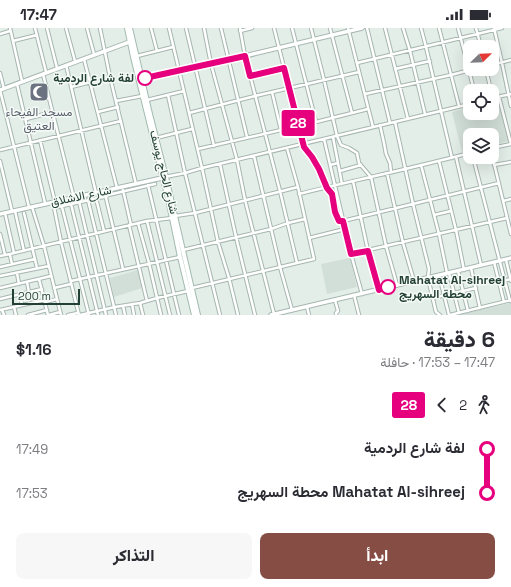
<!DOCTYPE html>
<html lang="ar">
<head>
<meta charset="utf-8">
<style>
  body { margin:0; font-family:"Space Grotesk",Vazirmatn,sans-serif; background:#f7f7f7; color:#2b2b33; direction:rtl; height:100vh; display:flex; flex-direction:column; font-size:15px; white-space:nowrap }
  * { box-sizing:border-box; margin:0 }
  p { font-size:13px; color:#7c7c81 }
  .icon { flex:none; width:22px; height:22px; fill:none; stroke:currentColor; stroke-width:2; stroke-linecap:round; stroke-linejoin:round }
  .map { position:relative; height:287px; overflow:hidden; direction:ltr }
  .drawer { display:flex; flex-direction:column; background:#fff; flex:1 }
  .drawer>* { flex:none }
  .badge { padding:0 8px; border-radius:3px; font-size:14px; line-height:26px }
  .needle { width:26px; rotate:67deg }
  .fabs { position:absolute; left:463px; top:12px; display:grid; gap:8px }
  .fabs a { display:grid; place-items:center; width:36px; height:36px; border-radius:8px; background:#fff; box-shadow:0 4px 16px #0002; font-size:20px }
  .scale { position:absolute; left:12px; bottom:10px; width:68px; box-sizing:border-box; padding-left:4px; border:2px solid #234036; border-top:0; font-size:11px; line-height:14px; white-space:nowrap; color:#234036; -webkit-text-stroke:3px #f5faf7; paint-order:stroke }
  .map>.badge { position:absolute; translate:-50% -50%; box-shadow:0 0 0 2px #fff }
  .legs { display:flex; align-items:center; gap:6px; height:44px; padding:0 16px; font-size:13px }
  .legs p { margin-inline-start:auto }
  .overview { display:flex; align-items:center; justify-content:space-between; height:68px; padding:0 16px }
  h1 { font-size:22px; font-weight:800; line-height:30px }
  .cta { display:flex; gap:8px; margin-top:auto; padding:8px 16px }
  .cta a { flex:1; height:46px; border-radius:8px; background:#864d45; color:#fff; font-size:16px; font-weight:800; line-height:46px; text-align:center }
  .cta a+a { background:#f7f7f7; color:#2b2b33 }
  ul { padding:0 16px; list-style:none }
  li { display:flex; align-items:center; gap:14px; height:44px; font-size:15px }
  li i { display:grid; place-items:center; width:6px; height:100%; margin:0 5px; background:currentColor }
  li i::after { content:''; width:10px; height:10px; margin:-5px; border:3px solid; border-radius:50%; background:#fff }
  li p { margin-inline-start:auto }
  li:first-child i { background:linear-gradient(#0000 50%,currentColor 0) }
  li:last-child i { background:linear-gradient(currentColor 50%,#0000 0) }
  .status { display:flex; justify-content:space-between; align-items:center; height:28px; padding:0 20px; background:#fff; direction:ltr }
  .status svg { height:11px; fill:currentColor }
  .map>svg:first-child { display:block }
  .built { fill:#d2ded8 }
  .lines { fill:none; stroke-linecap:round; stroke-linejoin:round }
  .minor-casing { stroke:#a6b6b0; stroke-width:4.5 }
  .tertiary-casing { stroke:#a6b6b0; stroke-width:5.5 }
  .secondary-casing { stroke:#a2bab0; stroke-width:6 }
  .minor { stroke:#fff; stroke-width:2.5 }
  .tertiary { stroke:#fff; stroke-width:3.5 }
  .secondary { stroke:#fff; stroke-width:4 }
  .line-1-casing { stroke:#fff; stroke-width:9 }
  .line-1 { stroke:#e6007e; stroke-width:6 }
  .stop-1-dot { fill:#fff; stroke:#e6007e; stroke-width:2 }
  .labels { text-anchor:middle; stroke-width:3; stroke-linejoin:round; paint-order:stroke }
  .stop-label { font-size:12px; font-weight:bold; fill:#234036; stroke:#f5faf7; text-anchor:end }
  .worship-label { font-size:12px; fill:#5b616d; stroke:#f5faf7 }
  .street-label { font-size:12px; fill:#234036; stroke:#f5faf7 }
</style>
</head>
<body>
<div class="status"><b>17:47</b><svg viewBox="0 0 49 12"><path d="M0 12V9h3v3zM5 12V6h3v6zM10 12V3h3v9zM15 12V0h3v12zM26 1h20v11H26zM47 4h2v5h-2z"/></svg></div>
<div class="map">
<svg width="511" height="287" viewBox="0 0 511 287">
  <rect width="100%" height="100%" fill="#e4eee9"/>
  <!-- built -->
  <path class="built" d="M499 72 509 113 492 117V107H470V122L462 124 452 84 470 79V85H492V74Z
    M350 230 357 259 327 266 321 236Z
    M138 242 142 260 114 269 110 250Z
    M511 275V287H456Z"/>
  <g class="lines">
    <!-- minor casing -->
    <g class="minor-casing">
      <path id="minor" d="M10 0 22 53
        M35 0 46 44
        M47 0 57 40
        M66 0 75 33
        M87 0 94 26
        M100 0 110 49 136 156
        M151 0 157 23
        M169 0 202 140 218 214 229 250 238 287
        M186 0 214 118
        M204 0 211 36 237 132 245 172 274 286
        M221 0 247 109
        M240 0 245 28 280 163 297 235
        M274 0 304 119 312 129 319 141 327 160 332 166 334 181 339 193H343L499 155
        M292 0 316 94
        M311 0 324 52 337 108 341 117 349 120 357 125 359 135 371 149 386 218 397 257
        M330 0 352 85
        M348 0 373 99
        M367 0 390 95
        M385 0 408 91
        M403 0 410 23 425 86
        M421 0 426 19 452 130
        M439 0 459 78
        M458 0 469 42 474 63
        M476 0 481 19
        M494 0 502 35 511 78
        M240 3 252 0
        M0 6 10 3
        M13 13 37 7
        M137 28 173 19
        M84 31 117 160
        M357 35 502 0
        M66 37 96 165
        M492 37 511 32
        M395 41 430 33
        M486 41 491 63
        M0 45 4 61
        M43 46 74 170
        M250 48 284 40
        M17 56 45 175
        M71 59 91 54
        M0 62 29 179
        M272 64 281 102
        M365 66 451 47 474 41
        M168 67 185 145 220 287
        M499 69 511 116
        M492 70 511 66
        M147 72 184 63
        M116 73 142 68
        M98 84 118 79
        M189 85 255 68 359 44
        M26 91 53 84
        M395 94 413 176 429 241 428 250 435 280 436 284 440 287
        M380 97 384 115 386 126 390 135 391 144
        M333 109 342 156
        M156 110 192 101
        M324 111 351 226 362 266
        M40 112 55 174
        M492 120 511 116
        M198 121 316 94 368 81
        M0 122 121 93
        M492 127 511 206
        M254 128 280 239 292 282
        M456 129 481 237
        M473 129 510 273
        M0 133 12 183
        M439 133 456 202 464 242
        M220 136 236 209 255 287
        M330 137 338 135
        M421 137 439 206 447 245
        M494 137 511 134
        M340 143 361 137
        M387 145 403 215 414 253
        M165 149 185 145 202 140 470 76
        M353 153 368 223 379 261
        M148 157 179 287
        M123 162 131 197
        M299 166C356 152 413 140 470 125
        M78 169 106 287
        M96 170 104 203
        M106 170 123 241
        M88 172 116 287
        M503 173 511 171
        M53 174 61 214 79 287
        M71 176 98 287
        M62 178 103 169H106L108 167 155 156
        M32 179 44 218 61 287
        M54 180 62 178V179L89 287
        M15 183 24 223
        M5 185 14 225
        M24 185 37 240
        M434 187 451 183
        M175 188 195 185 298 159
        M147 193 170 287
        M138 195 149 235 161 287
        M129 197 147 273
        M0 206 5 227
        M309 210 345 201
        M183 222 271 201 288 195 305 191
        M351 226 507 190
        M10 227 12 236
        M0 228 10 226 147 193 172 190
        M506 232 511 253
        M494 234 504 274
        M0 239 35 231
        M471 240 480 280
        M458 243 468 283
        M17 245 19 256
        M449 245 459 285
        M439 247 449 287
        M0 248 49 238
        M39 251 48 287
        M71 253 180 229
        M27 254 29 264
        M499 254 511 251
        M0 260 51 248
        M54 260 71 256
        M192 260 314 231 298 159 287 120
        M20 266 22 277
        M354 267 359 287
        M432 270 476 260
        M0 271 42 261
        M335 272 338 283 336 285V287
        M45 274 57 271
        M140 275 143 287
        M132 276 134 287
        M123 278 125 287
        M14 279 16 287
        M307 279 309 287
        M0 282 45 272
        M2 282 4 287
        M28 287 47 282
        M49 287 60 284
        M68 287 78 285
        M80 287 115 279 140 275 157 270 188 263
        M450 287 511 272"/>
    </g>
    <!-- tertiary casing -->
    <g class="tertiary-casing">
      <path id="tertiary" d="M140 52 228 32 362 0
        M0 62 132 13
        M0 186 162 150
        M271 287 511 230"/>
    </g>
    <!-- secondary casing -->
    <g class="secondary-casing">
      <path id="secondary" d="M127 0 133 29 168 171 180 229 194 287
        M130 0 150 86 166 149 198 287"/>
    </g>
    <!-- minor -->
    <use href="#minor" class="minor"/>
    <!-- tertiary -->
    <use href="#tertiary" class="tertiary"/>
    <!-- secondary -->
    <use href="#secondary" class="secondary"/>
  </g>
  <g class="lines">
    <!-- line-1 casing -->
    <g class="line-1-casing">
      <path id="line-1" d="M145 50 245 28 250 48 284 40 304 119 312 129 319 141 327 160 332 166 335 184 339 193H343L351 226 368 223 379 262 388 259"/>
    </g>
    <!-- line-1 -->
    <use href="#line-1" class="line-1"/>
  </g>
  <!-- icons -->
  <defs>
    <g id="mosque-square" transform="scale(1)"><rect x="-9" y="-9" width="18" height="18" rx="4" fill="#6b7280" stroke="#f5faf7"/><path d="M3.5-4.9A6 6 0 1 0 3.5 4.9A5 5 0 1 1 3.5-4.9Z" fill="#fff"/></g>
  </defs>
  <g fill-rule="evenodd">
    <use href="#mosque-square" x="39" y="64"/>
  </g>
  <!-- markers -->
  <g class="stop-1-dot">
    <circle cx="145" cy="50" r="7"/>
    <circle cx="388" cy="259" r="7"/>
  </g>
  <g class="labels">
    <!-- stop labels -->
    <g class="stop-label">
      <text x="134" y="54">لفة شارع الردمية</text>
      <text x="399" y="256" text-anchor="start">Mahatat Al-sihreej<tspan x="399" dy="14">محطة السهريج</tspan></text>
    </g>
    <!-- worship labels -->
    <g class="worship-label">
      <text x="39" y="88">مسجد الفيحاء<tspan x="39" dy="14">العتيق</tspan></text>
    </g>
    <!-- street labels -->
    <g class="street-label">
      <text transform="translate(164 144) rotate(76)" y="4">شارع الحاج يوسف</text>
      <text transform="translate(81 168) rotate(-12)" y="4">شارع الاشلاق</text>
    </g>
  </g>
</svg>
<div class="fabs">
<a><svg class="needle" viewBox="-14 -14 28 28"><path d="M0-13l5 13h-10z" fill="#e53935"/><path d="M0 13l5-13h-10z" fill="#7c7c81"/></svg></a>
<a><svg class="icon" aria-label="locate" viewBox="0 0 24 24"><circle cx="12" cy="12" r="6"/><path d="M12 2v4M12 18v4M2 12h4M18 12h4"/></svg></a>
<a><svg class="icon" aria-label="layers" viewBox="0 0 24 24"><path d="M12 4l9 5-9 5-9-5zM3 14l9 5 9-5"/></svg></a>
</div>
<div class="scale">200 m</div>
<b class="badge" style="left:298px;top:95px;background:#e6007e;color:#fff">28</b>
</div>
<section class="drawer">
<div class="overview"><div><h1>6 دقيقة</h1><p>17:47 – 17:53 · حافلة</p></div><b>$1.16</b></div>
<div class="legs"><svg class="icon" aria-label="walk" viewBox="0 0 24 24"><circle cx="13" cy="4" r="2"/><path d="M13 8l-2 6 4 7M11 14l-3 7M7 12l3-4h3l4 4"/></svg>2<svg class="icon" aria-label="back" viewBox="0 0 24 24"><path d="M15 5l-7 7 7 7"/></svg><b class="badge" style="background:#e6007e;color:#fff">28</b></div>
<ul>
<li><i style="color:#e6007e"></i><b>لفة شارع الردمية</b><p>17:49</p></li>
<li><i style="color:#e6007e"></i><b>Mahatat Al-sihreej محطة السهريج</b><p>17:53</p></li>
</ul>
<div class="cta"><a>ابدأ</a><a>التذاكر</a></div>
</section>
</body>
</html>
